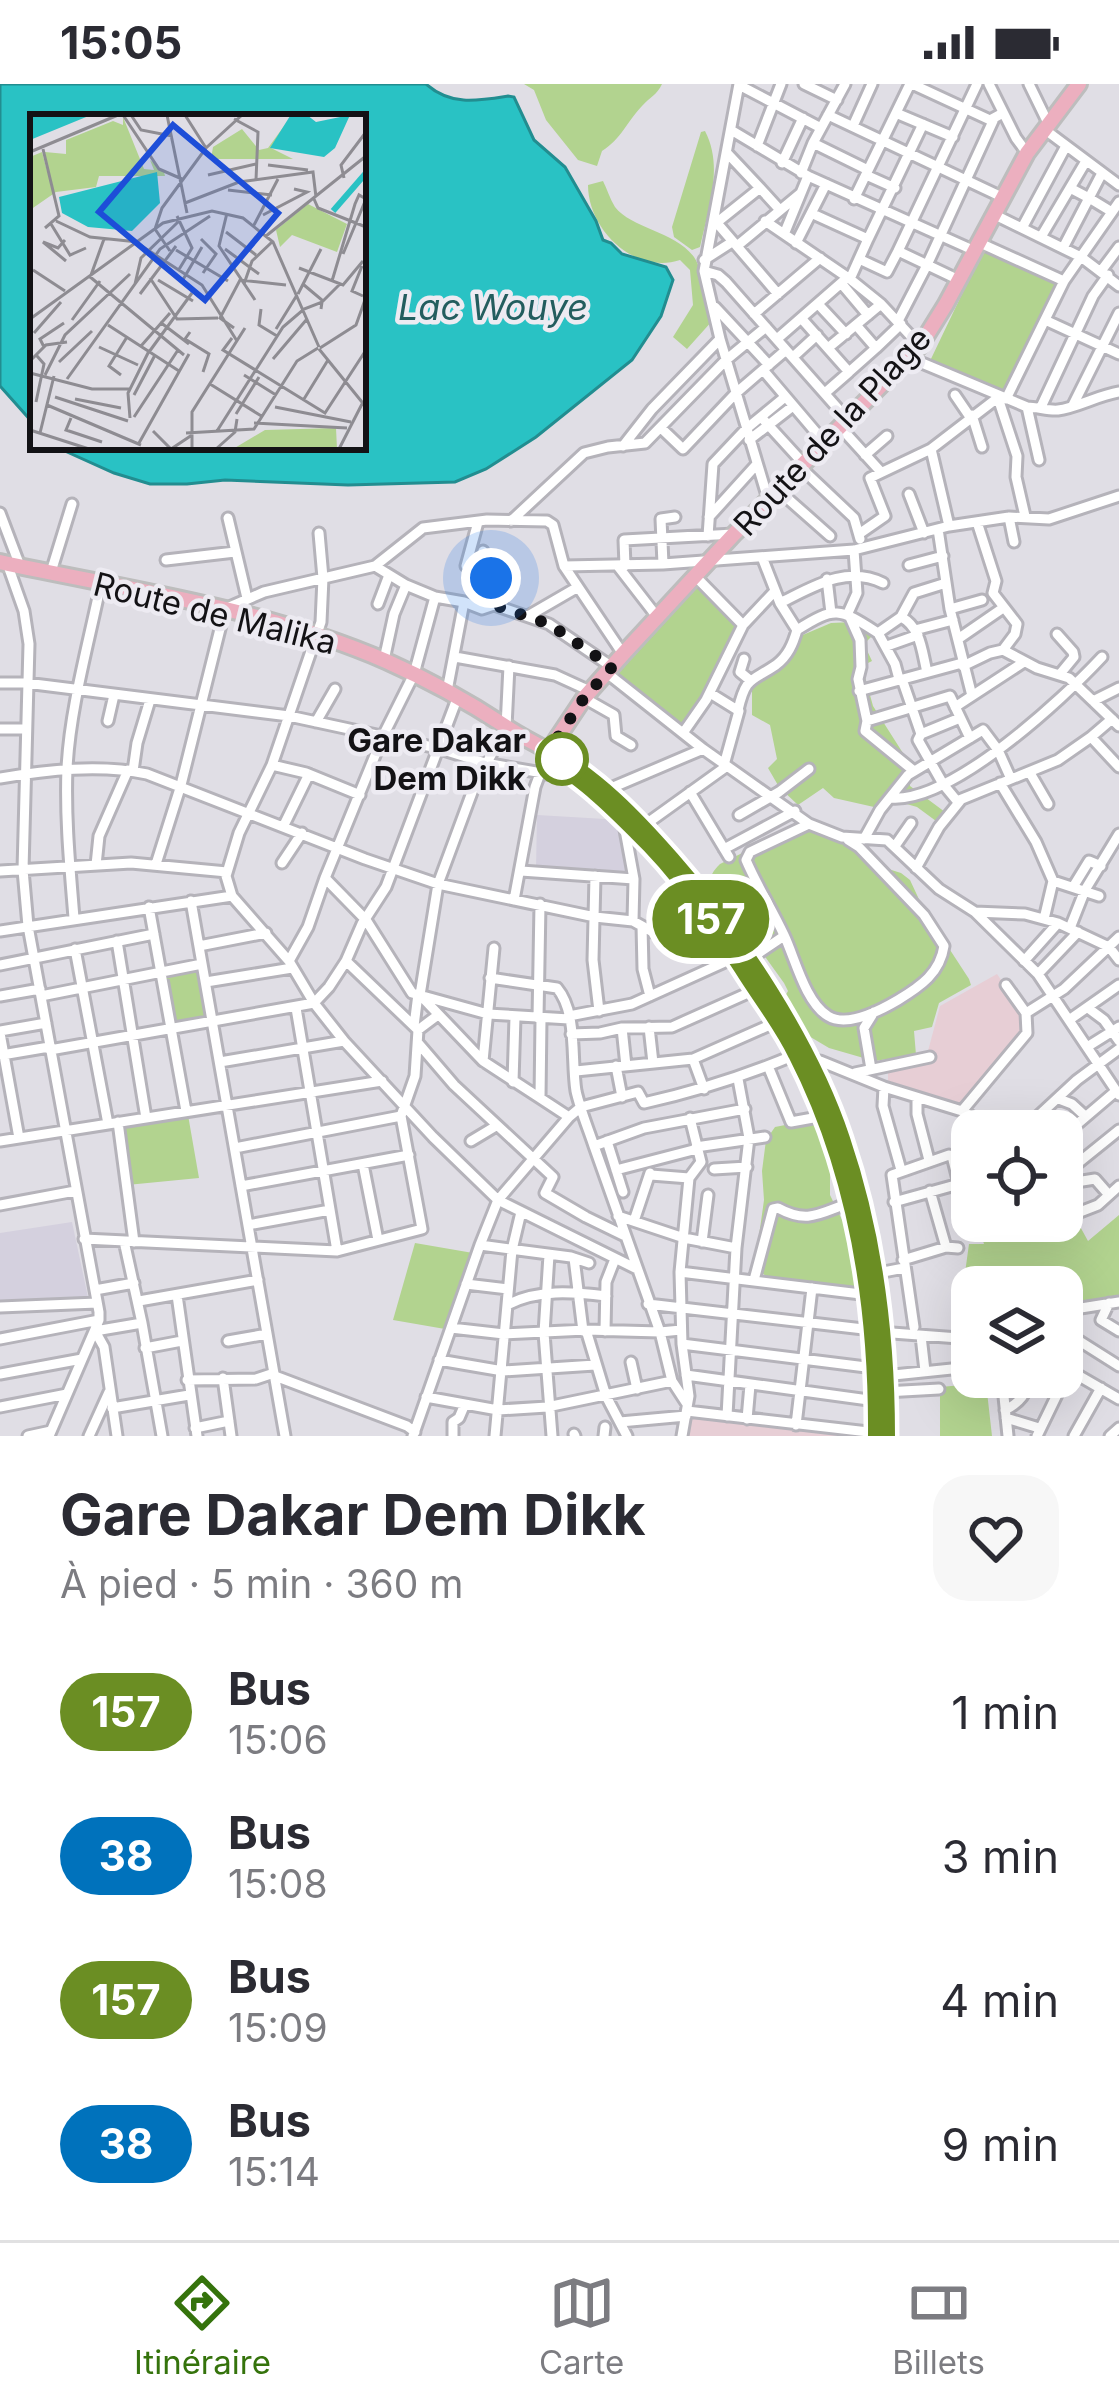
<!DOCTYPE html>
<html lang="fr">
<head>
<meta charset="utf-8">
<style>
  body { margin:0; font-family:Inter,sans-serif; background:#f7f7f7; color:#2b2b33; height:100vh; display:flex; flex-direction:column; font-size:45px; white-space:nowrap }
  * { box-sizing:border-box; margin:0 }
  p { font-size:39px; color:#7c7c81 }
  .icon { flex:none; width:66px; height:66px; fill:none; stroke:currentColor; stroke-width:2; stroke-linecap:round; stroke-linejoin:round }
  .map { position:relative; height:1352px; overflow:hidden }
  .sheet { display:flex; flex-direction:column; background:#fff; flex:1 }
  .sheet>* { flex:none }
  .badge { padding:0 24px; border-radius:39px; font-size:42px; line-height:78px }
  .buttons { position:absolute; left:951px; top:1026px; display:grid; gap:24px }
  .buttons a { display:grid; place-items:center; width:132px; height:132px; border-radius:24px; background:#fff; box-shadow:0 12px 48px #0002; font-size:60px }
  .you { position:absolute; width:60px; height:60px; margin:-30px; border:9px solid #fff; border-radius:50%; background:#1a73e8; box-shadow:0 0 0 18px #1a73e833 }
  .map>.badge { position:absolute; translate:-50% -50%; box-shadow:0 0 0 6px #fff }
  .round { display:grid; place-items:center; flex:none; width:126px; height:126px; border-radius:36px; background:#f7f7f7 }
  .overview { display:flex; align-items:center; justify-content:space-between; height:204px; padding:0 60px }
  h1 { font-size:57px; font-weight:700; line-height:90px }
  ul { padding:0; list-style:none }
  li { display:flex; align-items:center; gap:36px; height:144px; padding:0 60px }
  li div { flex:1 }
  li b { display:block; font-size:45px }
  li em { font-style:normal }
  li .badge { min-width:132px; font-weight:700; text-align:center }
  .status { display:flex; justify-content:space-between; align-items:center; height:84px; padding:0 60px; background:#fff; direction:ltr }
  .status svg { height:33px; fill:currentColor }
  .tabs { display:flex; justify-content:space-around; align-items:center; height:168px; border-top:3px solid #e1e1e2; background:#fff; font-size:33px; color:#7c7c81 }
  .tabs a { display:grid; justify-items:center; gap:6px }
  .tabs .on { color:#35730c }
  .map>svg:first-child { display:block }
  .built { fill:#d4d0de }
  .education { fill:#e7ced5 }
  .green { fill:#b2d38f }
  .water { fill:#29c2c4; stroke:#228d90; stroke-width:3 }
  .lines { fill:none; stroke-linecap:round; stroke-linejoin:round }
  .minor-casing { stroke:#b5b3ba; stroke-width:15 }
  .major-casing { stroke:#bdbdbd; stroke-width:20 }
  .minor { stroke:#fff; stroke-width:9 }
  .major { stroke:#ecafbf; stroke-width:14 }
  .line-casing { stroke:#fff; stroke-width:27 }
  .line { stroke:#6b8e23; stroke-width:18 }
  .walk { stroke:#131215; stroke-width:12; stroke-dasharray:0 21.6 }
  .stop-dot { fill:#fff; stroke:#6b8e23; stroke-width:6 }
  .labels { text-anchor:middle; stroke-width:9; stroke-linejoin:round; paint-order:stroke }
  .street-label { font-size:33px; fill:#131215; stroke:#edebf2 }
  .stop-label { font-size:33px; font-weight:bold; fill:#131215; stroke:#edebf2; text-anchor:end }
  .water-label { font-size:36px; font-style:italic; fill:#235d5e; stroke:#edebf2 }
  .inset-river { fill:none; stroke:#29c2c4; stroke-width:6 }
  .inset-road { fill:none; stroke:#8e8c92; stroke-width:3 }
  .view { fill:#1d4ed8; fill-opacity:0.15; stroke:#1d4ed8; stroke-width:6 }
  .inset-edge { fill:none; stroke:#131215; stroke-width:6 }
</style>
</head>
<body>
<div class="status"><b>15:05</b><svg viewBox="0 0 49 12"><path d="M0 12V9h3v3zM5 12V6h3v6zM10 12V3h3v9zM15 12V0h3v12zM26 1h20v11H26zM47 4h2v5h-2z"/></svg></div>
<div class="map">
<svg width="1119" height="1352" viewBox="0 0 1119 1352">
  <rect width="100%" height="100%" fill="#e0dee5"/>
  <!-- built -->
  <path class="built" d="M537 731 622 736 632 793 536 785Z
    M72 1138 89 1218 0 1219V1149Z"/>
  <!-- education -->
  <path class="education" d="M997 890 1023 928 1020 933 1023 947 966 1019 956 1023 888 1003V983L931 976 928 967 940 922Z
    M689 1330 867 1352H685Z"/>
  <!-- green -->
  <path class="green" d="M524 0H662C657 11 650 13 642 22 627 38 621 55 602 67L597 82 578 76 546 36 534 6Z
    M705 47C724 83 708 126 700 163L692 166 674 153 672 143 701 48Z
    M603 97C607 105 610 115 615 123 631 144 676 148 694 173 706 191 702 218 713 236L687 265 673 253 693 221 690 186 680 176C635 191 588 146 588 101Z
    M984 164 1059 199 1005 311 930 277Z
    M700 499 740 540 704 613 681 644 612 590Z
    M853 538 875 549 864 560 872 577 862 582 873 622 908 677 910 702 945 728 936 737 917 723 886 714 874 723 834 714 823 704 798 721 779 703 768 684 777 675 770 641 752 631V603L769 579 798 553 831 539Z
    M803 739 821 750 850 757 882 783 901 789 910 796 924 826 969 895 971 901 939 919 932 943 914 947 916 971 874 977 829 964 797 945 781 919 788 907 784 899 748 849 710 805C709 793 712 788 720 780Z
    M199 883 209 934 174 941 164 890Z
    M188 1031 199 1094 127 1101 120 1043Z
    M821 1034 830 1063V1111L859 1171 865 1208 770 1195 758 1186 757 1166 764 1116 762 1087 766 1056 775 1043Z
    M1119 1131V1213L1070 1221 1060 1191C1045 1194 1031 1201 1016 1200L1015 1203H977L978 1191 965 1189 969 1160H984L978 1142 1031 1155 1050 1153 1077 1137 1088 1157Z
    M415 1159 473 1169 445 1245 393 1236Z
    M986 1299 992 1352H940V1303Z"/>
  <!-- water -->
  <path class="water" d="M0 0H426C451 22 477 17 508 12L514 13 534 56 565 83 596 137 603 156 611 159 622 170 666 183 673 196 661 232 632 276 536 353 486 385 455 398 348 401 225 396 187 400H150L114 389 56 363H363V33H33V339L0 302Z"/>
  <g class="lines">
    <!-- minor casing -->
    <g class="minor-casing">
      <path id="minor" d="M739 0 704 187 720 255 768 415
        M804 0 837 16
        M912 0 990 36 1003 29
        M989 0 1016 54 1027 69
        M1029 0 1048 39
        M739 1 821 44
        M896 29 953 53
        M828 31 1004 114
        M853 42 872 0
        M1044 45 1119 101
        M731 46 808 92 975 167
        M813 59 868 86
        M757 62 781 0
        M728 70 760 104
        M1086 77 1070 104 1089 114 1102 89
        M782 79 803 34
        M801 89 813 59 845 0
        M866 91 895 104
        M854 115 910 0
        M813 130 868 155 923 40
        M995 131 1081 173 1119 202
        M765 137 850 195 881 220 920 262
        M717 139 778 210
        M715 140 760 104 780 126
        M1022 144 1066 62
        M785 148 808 92
        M1041 153 1070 104
        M796 159 826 100
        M980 159 1064 197
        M737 162 801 109
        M1063 164 1089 114 1112 128
        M859 175 887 188 898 167
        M704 176 732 158
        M704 187 718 191 726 198 848 336
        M1101 187 1119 163
        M850 195 868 155
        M959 196 898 167 977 0
        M841 199 868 231
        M818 220 846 250
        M715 223 769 281
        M754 230 820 174
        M801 234 849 288 876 264 856 241
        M1045 236 1119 270
        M898 237 927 181 993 37
        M777 255 848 193
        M828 264 881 220
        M876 264 901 240
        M793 273 817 251
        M910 274 1027 323C1037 323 1049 327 1058 326 1076 324 1099 311 1119 308
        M763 286 825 359
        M825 309 849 288
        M955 311 970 333
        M998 314 1017 372 1016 393 1025 432
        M1006 315 1064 197 1119 118
        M1073 321 1119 229
        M1027 323 1039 376
        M1041 323 1093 212 1108 191
        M972 331 982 363
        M761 333 803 379
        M661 344 683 365 736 309 786 266
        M841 344 881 388
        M749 356 793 322
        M623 362 652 325 720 255
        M865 371 887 352
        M800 383 854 434 860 455
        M778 406 830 452
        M909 410 924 449
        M0 429 20 482
        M709 433 757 380
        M1009 433 1014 458
        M228 434 247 514
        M511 437 584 369 608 363 645 359 726 276 766 243
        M977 438 996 497 993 509 1017 540 1015 550 1003 566
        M949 442 931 365 1000 312
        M938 445 950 525 972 612
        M319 449 323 494 321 538 272 681 239 749 226 792 232 812 289 877 314 919 344 957 433 1053 498 1116 637 1185
        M859 450 885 432 870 394 931 365
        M708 452 713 380 746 345 785 313
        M854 466 857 509 848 529 860 556 861 583 858 595 867 637 865 647 914 687
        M483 467 492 492 481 499 494 521 549 540 612 583
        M762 473 780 519 797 546C836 521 840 525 878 549L901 533 914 509 946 499
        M166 476 235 468
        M7 479 24 527 29 560 23 786 28 842 99 1228V1236L49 1352
        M663 480 661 435 675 433
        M617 481 658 534
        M909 481 943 472
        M375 482 406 501 435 513 464 518 482 525 494 521
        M466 482 478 438
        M564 482 623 570
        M625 482 624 456 734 450
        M51 488 72 420
        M696 493 743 541
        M827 495 831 529
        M435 513 414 590 383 652 325 794 366 836 412 909 488 930 569 935
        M780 519C813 503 846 481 883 499
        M378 520 389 491
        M950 525 982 516
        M528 532 578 503
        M901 533C921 543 922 568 927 588
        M915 546 953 536
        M878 549 895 580 899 595
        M1057 550 1073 568 1074 573 1060 590
        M958 555 1003 524
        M887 562 918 551
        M455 573 555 591 590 607
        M744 575 740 588 751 597
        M384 576 394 530 406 501
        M963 582 990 569 1003 566 1037 584 1069 594 1119 642
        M607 589 703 665 809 740 842 753 887 756 939 805 975 828 1025 830 1058 839 1109 863 1119 876
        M902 595 921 650 918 656 943 700 957 717 1058 676 1091 653 1112 635
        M0 599H26L289 632 437 664 485 679 582 696
        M447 607 464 518
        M859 607 962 579
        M710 609 739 627 724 681
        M584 614 614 631 616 652 631 661
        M1093 617 1119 604
        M955 623 1024 578
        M738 626C746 592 751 598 776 581 788 572 793 560 797 546
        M108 637 114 611
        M867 637 950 612 970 654
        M316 638 335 605
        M0 645H25
        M683 649 706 616 743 541 774 508
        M921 650 960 634
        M1091 653 1119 683
        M272 681 306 689 360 711
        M133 687 137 659 150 616
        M1030 689 1048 720
        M0 694C47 686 100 680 147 690L365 775 438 800 595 833 633 837 669 857 679 856 715 840
        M1000 699 1036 758 1053 797 1044 835
        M604 707 703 665
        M690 708 729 773
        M891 714C951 719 1062 616 1102 573
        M739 731 779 708 809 685
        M630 740 625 746 634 795 633 837
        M809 740 750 768 746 776C757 802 772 825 784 851 795 874 805 918 828 932 847 944 881 926 898 916 921 902 940 889 944 862L924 831 859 763 848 756
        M284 741 309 690
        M642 743 727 682
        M864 755 880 726 908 691 983 646 998 666 1011 695
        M895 762 911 739
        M724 765 795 727
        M282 779 302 749
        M156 780 181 701 225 525 264 508 375 482 423 444 487 436 547 437 553 441 564 482 663 480 854 466 949 442 1009 433 1049 435 1119 412
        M96 781 99 752 128 686
        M916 784 939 743 960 717
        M0 787 131 779 227 788
        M521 787 634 795
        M595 792 593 876 599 927
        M1053 797 1099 812
        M1073 803 1089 777 1101 782
        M514 816 535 703 548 668
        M191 817 285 1352
        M149 823 186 1027
        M975 828 1038 890 1119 1011
        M74 834C70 784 65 734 67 684 70 624 89 558 101 499
        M642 842 643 885 650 912
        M1070 844 1085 806 1119 750
        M0 847 232 812
        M117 857 146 1034
        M199 862 266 849
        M494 864 483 977 540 1014
        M75 865 108 1040
        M289 877 308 843 325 794
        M346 877 418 946
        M747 877 784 852
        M1024 877 1058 839
        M0 881 154 850
        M1038 890 1078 848
        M490 894 557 904C578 929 571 977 576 1007 580 1025 588 1044 594 1062L644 1044 745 1025
        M206 898 292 884
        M0 912 40 905
        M41 912 202 880
        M296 924 337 1167
        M1088 924 1104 936 1119 957
        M1026 929 1064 905 1119 853
        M569 932 632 920 736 873
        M538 934 540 820
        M541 935 540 1014 569 1033
        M1069 936 1119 901
        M414 942 418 910
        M649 943 653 979
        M622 944 626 982
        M0 947 46 939
        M0 949 19 1054
        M571 950 600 949 622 944 672 943 757 905
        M418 959 454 1001 553 1093 545 1109 586 1133 625 1152
        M1087 963 1119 943
        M50 966 314 919 329 903 346 877 362 840 386 803 458 612
        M2 971 49 963
        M693 975 704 1005
        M483 977 420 911 438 800 474 703 506 643 509 582
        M220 978 344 957
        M808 978 820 977 884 1003 962 1027 980 1037 988 1047
        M616 982 622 1013
        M768 982 791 1038 824 1032
        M871 985 864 944 874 928
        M576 987 693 975 779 937
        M855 989 930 973
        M513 998 515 933
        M884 1003 883 1022 901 1086
        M917 1014V1030L929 1076
        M1059 1015 1072 1020 1085 1032
        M962 1027 1027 949 1026 929 1006 901
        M118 1038 134 1158
        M1022 1047 1077 996 1119 965
        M1062 1053 1116 1007
        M0 1057 382 997
        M471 1057 496 1042
        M607 1057 623 1108
        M696 1063 765 1053
        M235 1064 401 1032
        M363 1080 378 1156
        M714 1085 747 1083
        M616 1086 697 1065
        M1066 1090 1076 1098 1095 1095 1109 1111
        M651 1091 689 1094 680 1188 682 1260 689 1312 682 1352
        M1062 1092 1119 1046
        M689 1094 701 1078 690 1034
        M241 1102 409 1071
        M930 1107 946 1163
        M894 1118 959 1100
        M0 1121 75 1107
        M618 1132 684 1154 736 1164
        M1062 1135 1098 1121 1119 1102
        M634 1137 650 1089
        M987 1137C1007 1155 1033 1145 1056 1137
        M248 1141 330 1126
        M84 1155 337 1167 422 1145 401 1032 415 992 418 946 438 931
        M702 1158 708 1111
        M480 1161 571 1173 589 1179
        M549 1171 544 1249 552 1352
        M574 1174 583 1247
        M903 1176 946 1163 958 1164
        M680 1188 869 1211
        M873 1190 904 1184
        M754 1196 773 1125 778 1124C809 1141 821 1128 852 1118
        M466 1200 508 1205
        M95 1206 134 1199
        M177 1211 197 1352
        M139 1217 258 1196
        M1109 1219 1101 1236 1119 1247
        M648 1220 872 1246
        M507 1221C537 1205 573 1208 606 1212
        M0 1223 97 1219
        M1062 1227 1119 1218
        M142 1239 162 1352
        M914 1243 892 1091 949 1071 952 1072 959 1100 972 1093
        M451 1244 504 1250 586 1246 660 1248 594 1062
        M586 1246 606 1312 627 1352
        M681 1246 660 1248 672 1297 687 1320
        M1062 1246 1119 1282
        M605 1247 606 1198 615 1175
        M879 1248 972 1255
        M921 1252 925 1287
        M0 1255 99 1236
        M228 1257 267 1250
        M682 1260 874 1284
        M145 1264 182 1257
        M439 1276 503 1287 595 1281
        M631 1278 637 1305
        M1062 1282 1119 1315
        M0 1290 82 1275
        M686 1291 876 1317
        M275 1292 407 1342 415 1348
        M884 1292 971 1283
        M1002 1293 1008 1352
        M223 1294 231 1352
        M187 1296 256 1295 274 1289
        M885 1308 939 1305
        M426 1313 498 1326 547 1323 672 1297
        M0 1323 67 1310
        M112 1324 189 1311
        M1005 1326C1018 1320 1030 1308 1027 1293
        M687 1327 877 1349
        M727 1332 736 1164 749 1054 738 995
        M1006 1334 1039 1344
        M747 1335 750 1301
        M620 1338 686 1332
        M796 1341 812 1204
        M195 1344 229 1337
        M574 1350 575 1352
        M28 1352 51 1347
        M89 1352 109 1308
        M117 1352 104 1263 95 1247 142 1239 124 1157
        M413 1352 480 1161 498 1116 569 1033 581 1023 638 1008 644 1019C698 1007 747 991 797 970
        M453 1352V1338L459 1334 465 1320
        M495 1352 512 1166 521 1128
        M604 1352 605 1343
        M1037 1352 1069 1286
        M1074 1352 1101 1304
        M1110 1352 1119 1344"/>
    </g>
    <!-- major casing -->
    <g class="major-casing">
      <path id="major" d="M0 478C130 506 264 524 386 577 429 596 467 617 505 642 526 656 548 665 568 679 645 735 702 809 754 888 790 941 822 996 842 1057 872 1151 885 1253 885 1352
        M548 668 584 614 623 570 734 450 920 262 946 220 1027 69 1079 0"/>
    </g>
    <!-- minor -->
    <use href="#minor" class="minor"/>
    <!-- major -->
    <use href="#major" class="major"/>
  </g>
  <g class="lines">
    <!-- line casing -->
    <g class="line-casing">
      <path id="line" d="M877 1352C878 1221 857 1087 797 970 782 939 761 913 743 884 712 836 679 787 637 747 624 734 611 721 597 709 581 694 563 684 548 668 596 694 635 735 671 776 738 852 809 959 841 1055 873 1149 886 1253 886 1352"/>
    </g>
    <!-- line -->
    <use href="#line" class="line"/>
    <!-- walk -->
    <path class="walk" d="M491 494 481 499 494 521 549 540 612 583 584 614 548 668 562 675"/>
  </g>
  <!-- markers -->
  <circle class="stop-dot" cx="562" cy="675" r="24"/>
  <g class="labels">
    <!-- street labels -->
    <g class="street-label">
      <text transform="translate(832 347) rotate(-47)" y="12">Route de la Plage</text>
      <text transform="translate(215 529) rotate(14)" y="12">Route de Malika</text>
    </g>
    <!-- stop labels -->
    <g class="stop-label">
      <text x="526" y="668">Gare Dakar<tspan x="526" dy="38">Dem Dikk</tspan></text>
    </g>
    <!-- water labels -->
    <g class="water-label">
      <text x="493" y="236">Lac Wouye</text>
    </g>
  </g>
  <!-- overview -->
  <g transform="translate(30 30)">
    <rect width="336" height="336" fill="#e0dee5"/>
    <path d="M262 1 241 34 263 45H181L183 33 212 15 229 36 238 34ZM93 3 114 55 124 56 120 46 134 58 135 62H69L66 73 26 78 0 96V43L12 38 17 57 15 38 36 40V26L83 7 93 11ZM278 90 317 110 307 138 262 121 250 133 246 116ZM306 314 307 335H203L235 316Z" fill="#b2d38f"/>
    <path d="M0 1H61L0 26ZM277 1 286 8 320 1 305 34 294 43 240 34 260 2ZM127 58 130 89 102 117 58 113 32 99 29 83Z" fill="#29c2c4"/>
    <path class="inset-river" d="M303 97 336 59"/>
    <path class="inset-road" d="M93 1 129 55 152 65M101 1 111 16 142 22M137 1 157 99M155 1 176 34M204 5 228 18 226 66M13 35 29 102 15 114M0 38 88 1M238 51 278 56M178 61 226 50M314 64 311 51 336 18M198 76 242 81M284 85 288 94 336 113M155 89 209 68 283 58 286 83M197 99 189 132 225 186M233 101 277 78 264 75M147 102 162 134 148 157M26 107 60 123 108 128M21 110 40 141 56 134M224 111 248 65M196 118 226 141M236 122 336 42M171 125 186 140 173 159M35 126 28 134 13 128 36 147M107 129 172 171 207 227M195 135 229 160M146 136 198 167M140 137 125 115 132 94 176 34 212 1M313 140 336 85M332 152 322 177 333 182M269 154 313 171 333 147M3 156 35 177M61 161 74 125M59 162 154 241M120 164 147 205 188 204M128 166 163 187M302 167 325 90 329 81 336 85M151 169 172 133M105 170 111 144 148 108M214 170 222 147 242 128M274 171 293 187 310 170M110 180 146 132M268 180 291 135M231 195 229 211 247 222M0 205 133 109 182 97 213 104 243 128 289 233M42 206 70 167M130 208 159 230M78 211 149 257M204 214 190 204 210 166 256 171M246 215 267 181M160 218 155 225 179 240 173 258M4 219 31 188M202 224 193 236 295 299 336 236M111 232 140 199M14 233 10 225 34 209M69 233 108 251M290 234 326 211 336 183M289 235 336 293M119 238 162 179M243 245 277 205M0 247 16 231 37 228M29 248 62 217M0 259 62 275H100M15 261 35 221 100 160M91 261 79 252 97 223M214 261 246 281M37 265 130 135 180 102M180 270 233 303M104 281 125 241M25 283 98 307M45 285 91 294M274 285 298 246M6 288 14 250 7 242M17 291 111 331M245 293 321 308M206 300 229 263M104 303 148 236M41 304 36 316 72 328M100 304 98 279 119 237M224 309 317 314M0 316 59 335M123 317 141 335 162 321M187 317 253 213 274 195 292 188 291 195M10 319 24 262M156 319 224 315 267 247 288 234M109 329 159 240M162 335V298L215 214M186 335 205 318 207 305M309 335 332 290"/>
    <path class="view" d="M143 11 248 99 175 186 69 98Z"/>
    <rect width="336" height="336" class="inset-edge"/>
  </g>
</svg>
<div class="buttons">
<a><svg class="icon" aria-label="locate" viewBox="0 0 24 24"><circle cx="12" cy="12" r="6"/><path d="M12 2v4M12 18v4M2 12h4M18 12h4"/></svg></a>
<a><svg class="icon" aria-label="layers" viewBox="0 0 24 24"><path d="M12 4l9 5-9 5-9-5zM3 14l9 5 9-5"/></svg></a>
</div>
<div class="you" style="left:491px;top:494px"></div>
<b class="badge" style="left:711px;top:835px;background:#6b8e23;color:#fff">157</b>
</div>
<section class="sheet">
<div class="overview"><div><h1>Gare Dakar Dem Dikk</h1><p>À pied · 5 min · 360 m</p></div><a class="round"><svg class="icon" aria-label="heart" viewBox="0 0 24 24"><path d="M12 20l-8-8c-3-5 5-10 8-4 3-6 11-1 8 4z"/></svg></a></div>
<ul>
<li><span class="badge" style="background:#6b8e23;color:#fff">157</span><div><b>Bus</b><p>15:06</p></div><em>1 min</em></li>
<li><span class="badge" style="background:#0072bc;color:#fff">38</span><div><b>Bus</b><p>15:08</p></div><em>3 min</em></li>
<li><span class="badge" style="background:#6b8e23;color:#fff">157</span><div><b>Bus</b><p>15:09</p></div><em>4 min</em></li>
<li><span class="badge" style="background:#0072bc;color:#fff">38</span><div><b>Bus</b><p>15:14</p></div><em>9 min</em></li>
</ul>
</section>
<nav class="tabs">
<a class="on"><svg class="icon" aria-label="directions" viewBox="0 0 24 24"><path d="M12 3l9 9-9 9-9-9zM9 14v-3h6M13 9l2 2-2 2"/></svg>Itinéraire</a>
<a><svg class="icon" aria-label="map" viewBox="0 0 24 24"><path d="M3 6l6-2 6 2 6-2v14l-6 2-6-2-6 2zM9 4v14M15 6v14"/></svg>Carte</a>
<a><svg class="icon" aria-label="tickets" viewBox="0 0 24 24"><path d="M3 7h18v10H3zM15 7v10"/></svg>Billets</a>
</nav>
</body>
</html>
